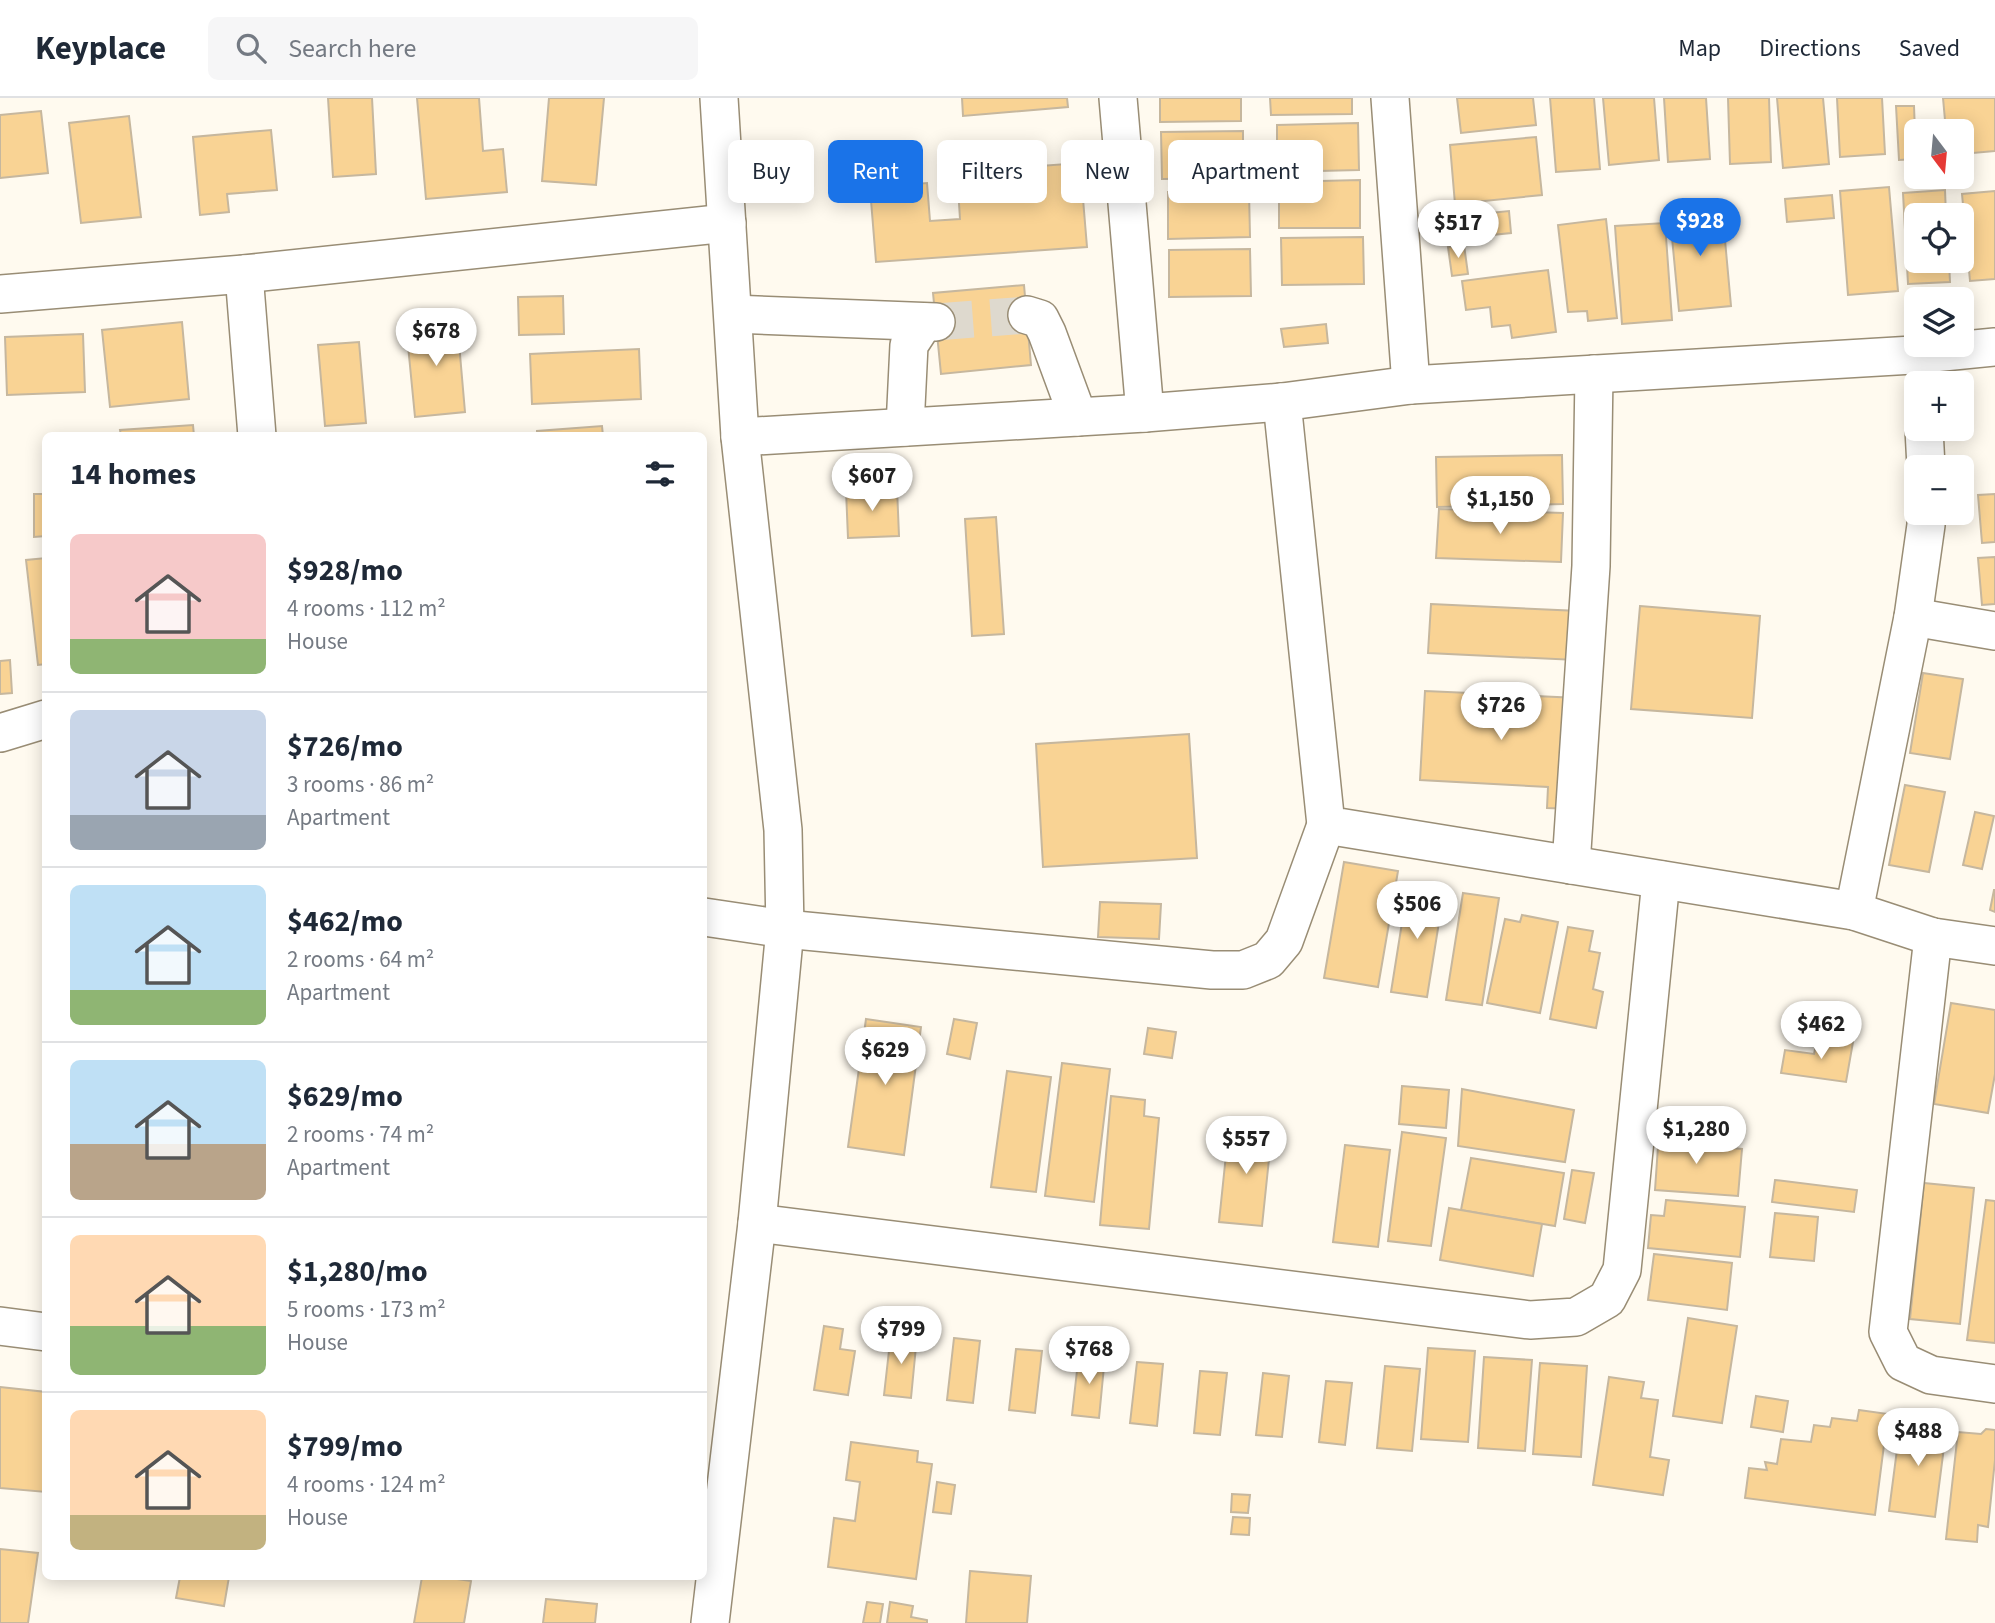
<!DOCTYPE html>
<html lang="en">
<head>
<meta charset="utf-8">
<style>
  body { margin:0; font-family:"Source Sans 3",sans-serif; background:#f6f6f7; color:#1f2937; height:100vh; display:flex; flex-direction:column; font-size:26px; white-space:nowrap }
  * { box-sizing:border-box; margin:0 }
  p { font-size:23px; color:#747a83 }
  .icon { flex:none; width:38px; height:38px; fill:none; stroke:currentColor; stroke-width:2; stroke-linecap:round; stroke-linejoin:round }
  .map { position:relative; flex:1; overflow:hidden }
  .sheet { position:absolute; left:42px; top:334px; width:665px; height:1148px; display:flex; flex-direction:column; background:#fff; border-radius:10px; box-shadow:0 4px 18px #0003 }
  .sheet>* { flex:none }
  .banner { position:absolute; left:728px; top:42px; width:665px; height:63px; display:flex; gap:14px }
  .needle { width:46px; rotate:164deg }
  .buttons { position:absolute; left:1904px; top:21px; display:grid; gap:14px }
  .buttons a { display:grid; place-items:center; width:70px; height:70px; border-radius:10px; background:#fff; box-shadow:0 4px 18px #0003; font-size:35px }
  .price { position:absolute; translate:-50% -60px; padding:0 16px; border-radius:24px; background:#fff; color:#222; font-size:23px; line-height:46px; filter:drop-shadow(0 2px 4px #0008) }
  .price::after { content:''; position:absolute; left:50%; top:42px; width:21px; height:16px; margin-left:-10px; background:inherit; clip-path:polygon(0 0,100% 0,50% 100%) }
  .price.on { background:#1a73e8; color:#fff }
  ul { padding:0; list-style:none }
  li { display:flex; align-items:center; gap:21px; height:175px; padding:0 28px }
  li+li { border-top:2px solid #e0e1e3 }
  li span { display:grid; place-items:center; flex:none; width:196px; height:140px; border-radius:10px; color:#555 }
  li>.icon { margin-inline-start:auto }
  span .icon { width:84px; height:84px; fill:#fffc; stroke-width:1 }
  li b { font-size:30px }
  h2 { display:flex; justify-content:space-between; align-items:center; height:84px; padding:0 28px; font-size:30px }
  .pill { padding:0 24px; border-radius:10px; background:#fff; box-shadow:0 4px 18px #0003; font-size:24px; line-height:63px }
  .pill.on { background:#1a73e8; color:#fff }
  header { display:flex; align-items:center; gap:42px; box-sizing:border-box; height:98px; padding:0 35px; background:#fff; border-bottom:2px solid #e0e1e3 }
  header strong { font-size:33px }
  nav { display:flex; gap:38px; margin-inline-start:auto; font-size:24px }
  .search { width:490px; height:63px; background:#f6f6f7; display:flex; align-items:center; gap:18px; box-sizing:border-box; padding:0 24px; border-radius:10px; color:#747a83; font-size:26px }
  .map>svg:first-child { display:block }
  .building { fill:#f9d394; stroke:#c6b79e; stroke-width:2 }
  .lines { fill:none; stroke-linecap:round; stroke-linejoin:round }
  .minor-tunnel { stroke:#ded9ce; stroke-width:37; stroke-dasharray:37 18; stroke-linecap:butt }
  .minor-casing { stroke:#998d75; stroke-width:40 }
  .minor { stroke:#fff; stroke-width:37 }
</style>
</head>
<body>
<header>
<strong>Keyplace</strong>
<div class="search"><svg class="icon" aria-label="search" viewBox="0 0 24 24"><circle cx="10" cy="10" r="6"/><path d="M15 15l6 6"/></svg>Search here</div>
<nav><a>Map</a><a>Directions</a><a>Saved</a></nav>
</header>
<div class="map">
<svg width="1995" height="1525" viewBox="0 0 1995 1525">
  <rect width="100%" height="100%" fill="#fffaef"/>
  <g class="building">
    <path d="M328,0H372L376,76L333,79Z"/>
    <path d="M417,0H479L483,53L503,51L507,94L426,101Z"/>
    <path d="M549,0H604L596,87L542,83Z"/>
    <path d="M962,0H1067L1068,9L963,18Z"/>
    <path d="M1160,0H1241V23L1160,24Z"/>
    <path d="M1270,0H1352V16L1271,17Z"/>
    <path d="M1457,0H1533L1536,27L1461,35Z"/>
    <path d="M1550,0H1594L1600,71L1556,74Z"/>
    <path d="M1603,0H1654L1659,62L1609,67Z"/>
    <path d="M1664,0H1706L1710,61L1668,64Z"/>
    <path d="M1728,0H1769L1771,64L1730,66Z"/>
    <path d="M1777,0H1823L1829,66L1783,70Z"/>
    <path d="M1837,0H1882L1885,56L1840,59Z"/>
    <path d="M1943,0H1995V53L1962,56V33H1946Z"/>
    <path d="M1896,8H1914L1916,61L1899,62Z"/>
    <path d="M41,13L48,75L0,80V17Z"/>
    <path d="M129,18L141,119L81,125L69,25Z"/>
    <path d="M1358,25L1359,72L1277,74V27Z"/>
    <path d="M271,32L277,92L227,96L229,114L200,117L193,39Z"/>
    <path d="M1243,33V80L1162,81L1161,34Z"/>
    <path d="M1536,39L1542,97L1455,106L1450,47Z"/>
    <path d="M1080,65L1087,149L876,164L870,90L927,85L930,123L960,121L957,74Z"/>
    <path d="M1360,82V130H1279V84Z"/>
    <path d="M1889,89L1898,193L1848,197L1840,93Z"/>
    <path d="M1945,92L1946,117H1916V163H1949L1950,184L1908,186L1903,95Z"/>
    <path d="M1249,93L1250,139L1168,141V94Z"/>
    <path d="M1995,93V181L1970,183L1962,96Z"/>
    <path d="M1832,97L1834,120L1787,124L1785,101Z"/>
    <path d="M1712,105L1714,121L1723,120L1731,208L1679,213L1669,108Z"/>
    <path d="M1509,113L1511,135L1473,139L1470,117Z"/>
    <path d="M1606,121L1617,220L1588,223L1587,213L1568,214L1558,127Z"/>
    <path d="M1665,125L1672,222L1622,226L1615,128Z"/>
    <path d="M1363,139L1364,186L1282,187L1281,140Z"/>
    <path d="M1464,147L1468,176L1452,178L1448,149Z"/>
    <path d="M1250,151L1251,198L1169,199V152Z"/>
    <path d="M1548,172L1556,234L1512,240L1510,227L1492,229L1490,209L1466,212L1462,183Z"/>
    <path d="M1024,187L1031,267L941,276L933,195Z"/>
    <path d="M563,198L564,236L519,237L518,199Z"/>
    <path d="M457,222L465,314L415,319L406,227Z"/>
    <path d="M182,224L189,301L110,309L102,232Z"/>
    <path d="M1326,226L1328,245L1284,249L1281,231Z"/>
    <path d="M83,236L85,294L7,297L5,239Z"/>
    <path d="M359,244L366,325L325,328L318,247Z"/>
    <path d="M639,251L641,301L532,306L530,256Z"/>
    <path d="M193,327L194,338H121L120,332Z"/>
    <path d="M602,328L603,338H537V333Z"/>
    <path d="M1562,357L1563,406L1437,409L1436,359Z"/>
    <path d="M897,390L899,438L848,440L846,392Z"/>
    <path d="M34,396H46V438L34,439Z"/>
    <path d="M1995,396V444L1982,445L1978,397Z"/>
    <path d="M1439,411L1563,415L1561,464L1436,460Z"/>
    <path d="M996,419L1004,536L972,538L965,421Z"/>
    <path d="M1995,459V506L1982,507L1978,460Z"/>
    <path d="M46,460V566L38,567L26,462Z"/>
    <path d="M1431,506L1579,513L1576,562L1428,555Z"/>
    <path d="M1640,508L1760,518L1752,620L1631,611Z"/>
    <path d="M10,562L12,595L0,596V563Z"/>
    <path d="M1923,575L1963,581L1950,661L1910,655Z"/>
    <path d="M1425,593L1578,600L1572,711L1547,710L1548,689L1420,682Z"/>
    <path d="M1189,636L1197,760L1043,769L1036,646Z"/>
    <path d="M1905,687L1945,694L1929,774L1889,767Z"/>
    <path d="M1975,714L1994,718L1982,771L1963,767Z"/>
    <path d="M1344,764L1398,773L1378,889L1324,880Z"/>
    <path d="M1408,787L1444,793L1427,899L1391,894Z"/>
    <path d="M1994,792H1995V814L1990,812Z"/>
    <path d="M1463,795L1499,800L1482,907L1446,902Z"/>
    <path d="M1100,804L1161,806L1159,841L1098,839Z"/>
    <path d="M1522,817L1558,824L1540,915L1487,905L1505,821L1520,824Z"/>
    <path d="M1568,829L1593,833L1589,853L1600,855L1593,891L1603,894L1596,930L1550,921Z"/>
    <path d="M1951,905L1995,912V976L1988,1015L1934,1006Z"/>
    <path d="M866,921L921,929L904,1057L848,1049Z"/>
    <path d="M954,921L977,925L970,961L947,956Z"/>
    <path d="M1148,930L1176,934L1172,960L1144,956Z"/>
    <path d="M1818,938L1853,944L1846,984L1781,975L1785,952L1814,956Z"/>
    <path d="M1062,965L1110,971L1094,1104L1045,1098Z"/>
    <path d="M1007,973L1051,979L1036,1094L991,1089Z"/>
    <path d="M1402,988L1449,992L1446,1030L1399,1026Z"/>
    <path d="M1462,991L1574,1012L1565,1064L1458,1048Z"/>
    <path d="M1111,998L1145,1002L1144,1018L1159,1020L1149,1131L1100,1127Z"/>
    <path d="M1229,1028L1272,1032L1262,1128L1219,1124Z"/>
    <path d="M1402,1034L1446,1040L1431,1148L1388,1143Z"/>
    <path d="M1659,1034L1699,1037L1698,1047L1742,1051L1738,1098L1655,1092Z"/>
    <path d="M1345,1047L1390,1052L1378,1149L1333,1144Z"/>
    <path d="M1471,1060L1564,1075L1555,1128L1461,1112Z"/>
    <path d="M1572,1072L1594,1075L1585,1125L1564,1121Z"/>
    <path d="M1775,1082L1857,1092L1854,1114L1772,1104Z"/>
    <path d="M1924,1085L1974,1090L1960,1226L1910,1221Z"/>
    <path d="M1666,1102L1745,1109L1740,1159L1648,1150L1651,1117L1664,1118Z"/>
    <path d="M1986,1102L1995,1103V1245L1967,1242Z"/>
    <path d="M1449,1110L1542,1126L1533,1178L1440,1162Z"/>
    <path d="M1775,1115L1818,1119L1814,1163L1770,1159Z"/>
    <path d="M1654,1156L1732,1165L1727,1212L1648,1202Z"/>
    <path d="M1688,1220L1737,1228L1722,1325L1673,1318Z"/>
    <path d="M824,1228L843,1231L840,1251L855,1253L848,1297L814,1292Z"/>
    <path d="M891,1235L917,1238L911,1300L884,1297Z"/>
    <path d="M954,1240L980,1243L973,1305L947,1302Z"/>
    <path d="M1428,1250L1475,1253L1468,1344L1421,1341Z"/>
    <path d="M1016,1251L1042,1253L1035,1315L1009,1312Z"/>
    <path d="M1079,1255L1105,1258L1099,1320L1072,1317Z"/>
    <path d="M1484,1259L1532,1262L1525,1353L1478,1350Z"/>
    <path d="M1137,1264L1163,1266L1157,1328L1130,1325Z"/>
    <path d="M1540,1265L1587,1268L1581,1359L1533,1356Z"/>
    <path d="M1385,1268L1420,1271L1412,1353L1377,1350Z"/>
    <path d="M1200,1273L1227,1275L1220,1337L1194,1335Z"/>
    <path d="M1263,1275L1289,1278L1282,1339L1256,1337Z"/>
    <path d="M1609,1279L1644,1284L1641,1300L1658,1302L1650,1359L1669,1362L1663,1397L1593,1387Z"/>
    <path d="M1326,1283L1352,1285L1345,1347L1319,1344Z"/>
    <path d="M0,1289L46,1294V1394L0,1390Z"/>
    <path d="M1756,1298L1788,1303L1783,1334L1751,1329Z"/>
    <path d="M1859,1312L1888,1316L1875,1417L1745,1400L1749,1370L1767,1372L1765,1364L1777,1366L1781,1341L1811,1344L1814,1327L1830,1329L1832,1320L1857,1323Z"/>
    <path d="M1901,1321L1947,1326L1935,1419L1889,1413Z"/>
    <path d="M1986,1331L1995,1332V1362L1988,1429L1978,1427L1977,1444L1946,1441L1958,1334L1981,1336Z"/>
    <path d="M851,1344L918,1353L917,1364L932,1366L916,1481L828,1469L834,1420L855,1423L860,1384L846,1382Z"/>
    <path d="M937,1384L955,1387L951,1416L933,1414Z"/>
    <path d="M1232,1396L1250,1397L1248,1415L1231,1414Z"/>
    <path d="M1233,1419L1250,1420L1249,1437L1231,1436Z"/>
    <path d="M0,1451L38,1455L28,1525H0Z"/>
    <path d="M970,1473L1031,1478L1027,1525H966Z"/>
    <path d="M180,1479H229L224,1508L176,1500Z"/>
    <path d="M422,1479H443L471,1483L464,1525H414Z"/>
    <path d="M546,1501L597,1506L595,1525H543Z"/>
    <path d="M867,1504L883,1506L880,1525H863Z"/>
    <path d="M890,1504L913,1508L911,1519L927,1522V1525H887Z"/>
  </g>
  <g class="lines">
    <path class="minor-tunnel" d="M936,224L1027,217"/>
    <defs>
      <g id="minor">
        <path d="M1118,0L1145,315"/>
        <path d="M1390,0L1411,287"/>
        <path d="M244,176L257,338"/>
        <path d="M0,196L244,176L727,125"/>
        <path d="M733,216L936,224"/>
        <path d="M1027,217L1040,221L1047,235L1078,319"/>
        <path d="M1282,304L1326,727L1854,813L1933,839L1995,848"/>
        <path d="M905,329L909,247L924,224"/>
        <path d="M1924,331L1926,369"/>
        <path d="M740,339L1145,315L1282,304L1411,287L1913,257L1995,249"/>
        <path d="M1913,519L1995,533"/>
        <path d="M0,635L46,621"/>
        <path d="M1571,767L1591,468L1594,276"/>
        <path d="M1854,813L1913,519L1926,427V415"/>
        <path d="M704,819L785,831L1212,872H1243L1268,862L1284,843L1326,727"/>
        <path d="M1933,839L1888,1234L1903,1264L1931,1277L1995,1286"/>
        <path d="M757,1125L1530,1222L1576,1219L1607,1201L1622,1172L1661,782"/>
        <path d="M0,1228L46,1234"/>
        <path d="M710,1525L757,1125L785,831L783,732L740,339L719,0"/>
      </g>
    </defs>
    <use href="#minor" class="minor-casing"/>
    <use href="#minor" class="minor"/>
  </g>
</svg>
<div class="buttons">
<a><svg class="needle" viewBox="-14 -14 28 28"><path d="M0-13l5 13h-10z" fill="#e53935"/><path d="M0 13l5-13h-10z" fill="#747a83"/></svg></a>
<a><svg class="icon" aria-label="locate" viewBox="0 0 24 24"><circle cx="12" cy="12" r="6"/><path d="M12 2v4M12 18v4M2 12h4M18 12h4"/></svg></a>
<a><svg class="icon" aria-label="layers" viewBox="0 0 24 24"><path d="M12 4l9 5-9 5-9-5zM3 14l9 5 9-5"/></svg></a>
<a>+</a>
<a>−</a>
</div>
<b class="price on" style="left:1700px;top:160px">$928</b>
<b class="price" style="left:1458px;top:162px">$517</b>
<b class="price" style="left:436px;top:270px">$678</b>
<b class="price" style="left:872px;top:415px">$607</b>
<b class="price" style="left:1500px;top:438px">$1,150</b>
<b class="price" style="left:1501px;top:644px">$726</b>
<b class="price" style="left:1417px;top:843px">$506</b>
<b class="price" style="left:1821px;top:963px">$462</b>
<b class="price" style="left:885px;top:989px">$629</b>
<b class="price" style="left:1696px;top:1068px">$1,280</b>
<b class="price" style="left:1246px;top:1078px">$557</b>
<b class="price" style="left:901px;top:1268px">$799</b>
<b class="price" style="left:1089px;top:1288px">$768</b>
<b class="price" style="left:1918px;top:1370px">$488</b>
<div class="banner">
<a class="pill">Buy</a>
<a class="pill on">Rent</a>
<a class="pill">Filters</a>
<a class="pill">New</a>
<a class="pill">Apartment</a>
</div>
<section class="sheet">
<h2>14 homes<svg class="icon" aria-label="filters" viewBox="0 0 24 24"><path d="M4 7h16M4 17h16"/><circle cx="9" cy="7" r="2"/><circle cx="15" cy="17" r="2"/></svg></h2>
<ul>
<li><span style="background:linear-gradient(#f6c9c9 75%,#8fb573 0)"><svg class="icon" aria-label="home" viewBox="0 0 24 24"><path d="M3 11l9-7 9 7M6 9v11h12V9"/></svg></span><div><b>$928/mo</b><p>4 rooms · 112 m²</p><p>House</p></div></li>
<li><span style="background:linear-gradient(#c9d6e8 75%,#9aa5b1 0)"><svg class="icon" aria-label="home" viewBox="0 0 24 24"><path d="M3 11l9-7 9 7M6 9v11h12V9"/></svg></span><div><b>$726/mo</b><p>3 rooms · 86 m²</p><p>Apartment</p></div></li>
<li><span style="background:linear-gradient(#bfe0f5 75%,#8fb573 0)"><svg class="icon" aria-label="home" viewBox="0 0 24 24"><path d="M3 11l9-7 9 7M6 9v11h12V9"/></svg></span><div><b>$462/mo</b><p>2 rooms · 64 m²</p><p>Apartment</p></div></li>
<li><span style="background:linear-gradient(#bfe0f5 60%,#b9a48a 0)"><svg class="icon" aria-label="home" viewBox="0 0 24 24"><path d="M3 11l9-7 9 7M6 9v11h12V9"/></svg></span><div><b>$629/mo</b><p>2 rooms · 74 m²</p><p>Apartment</p></div></li>
<li><span style="background:linear-gradient(#ffd9b3 65%,#8fb573 0)"><svg class="icon" aria-label="home" viewBox="0 0 24 24"><path d="M3 11l9-7 9 7M6 9v11h12V9"/></svg></span><div><b>$1,280/mo</b><p>5 rooms · 173 m²</p><p>House</p></div></li>
<li><span style="background:linear-gradient(#ffd9b3 75%,#c2b280 0)"><svg class="icon" aria-label="home" viewBox="0 0 24 24"><path d="M3 11l9-7 9 7M6 9v11h12V9"/></svg></span><div><b>$799/mo</b><p>4 rooms · 124 m²</p><p>House</p></div></li>
</ul>
</section>
</div>
</body>
</html>
